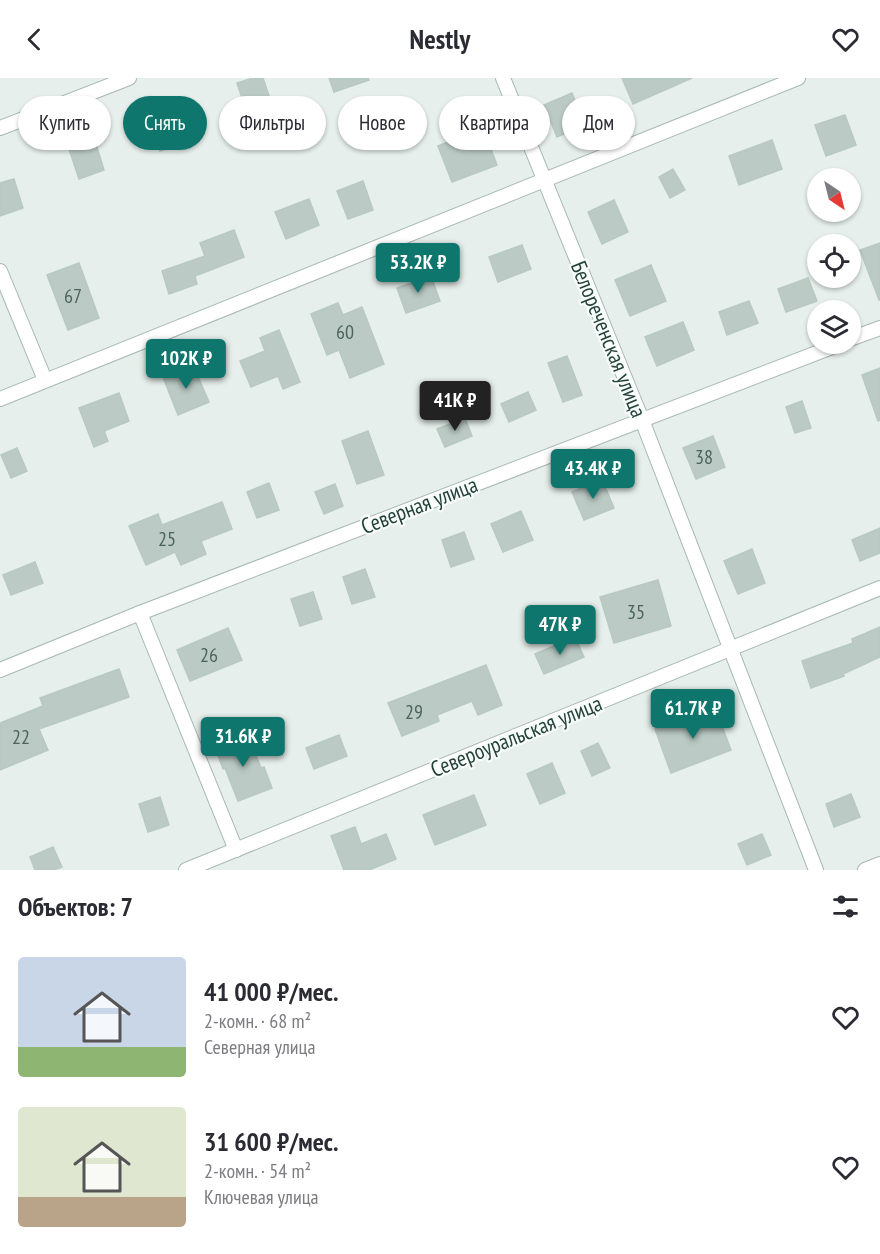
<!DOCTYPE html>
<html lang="ru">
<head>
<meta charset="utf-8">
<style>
  body { margin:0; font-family:"PT Sans Narrow",sans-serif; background:#f7f7f7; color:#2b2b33; height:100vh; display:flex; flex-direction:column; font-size:22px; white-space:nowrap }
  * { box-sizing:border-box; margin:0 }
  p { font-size:20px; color:#7c7c81 }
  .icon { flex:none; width:33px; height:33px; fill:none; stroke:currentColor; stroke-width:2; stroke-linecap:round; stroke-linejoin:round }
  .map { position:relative; height:792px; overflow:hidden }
  .side { display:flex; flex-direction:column; background:#fff; flex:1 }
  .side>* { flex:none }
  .top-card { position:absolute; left:18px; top:18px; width:844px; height:54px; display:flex; gap:12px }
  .needle { width:39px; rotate:145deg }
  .tools { position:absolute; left:807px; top:90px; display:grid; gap:12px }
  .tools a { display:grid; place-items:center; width:54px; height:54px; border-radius:50%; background:#fff; box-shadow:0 2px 4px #0004; font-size:30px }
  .price { position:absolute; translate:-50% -51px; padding:0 14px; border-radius:6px; background:#0f766e; color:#fff; font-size:20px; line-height:39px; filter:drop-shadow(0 2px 3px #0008) }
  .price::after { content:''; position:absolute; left:50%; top:36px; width:18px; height:14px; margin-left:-9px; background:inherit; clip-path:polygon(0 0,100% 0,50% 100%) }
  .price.on { background:#222; color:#fff }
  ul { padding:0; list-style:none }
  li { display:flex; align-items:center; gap:18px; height:150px; padding:0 18px }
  li span { display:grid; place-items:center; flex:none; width:168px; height:120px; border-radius:6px; color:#555 }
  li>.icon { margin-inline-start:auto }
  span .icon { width:72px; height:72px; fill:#fffc; stroke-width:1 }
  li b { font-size:26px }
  h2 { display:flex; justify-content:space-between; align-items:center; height:72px; padding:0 18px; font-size:26px }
  .pill { padding:0 21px; border-radius:27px; background:#fff; box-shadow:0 2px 4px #0004; font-size:21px; line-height:54px }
  .pill.on { background:#0f766e; color:#fff }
  header { display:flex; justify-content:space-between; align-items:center; height:78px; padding:0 18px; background:#fff; font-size:27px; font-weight:700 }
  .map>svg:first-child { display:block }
  .building { fill:#bbcac4; stroke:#b8c9c2; stroke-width:1.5 }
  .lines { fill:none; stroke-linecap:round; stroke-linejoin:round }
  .minor-casing { stroke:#a8b8b2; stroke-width:16 }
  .minor { stroke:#fff; stroke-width:14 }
  .labels { text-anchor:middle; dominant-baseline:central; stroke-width:4.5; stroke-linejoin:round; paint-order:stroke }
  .number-label { font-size:20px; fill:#4a645c }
  .street-label { font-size:22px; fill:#24423a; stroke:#f7fbf9 }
</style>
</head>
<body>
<header><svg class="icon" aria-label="back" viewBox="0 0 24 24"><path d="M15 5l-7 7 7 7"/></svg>Nestly<svg class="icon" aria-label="heart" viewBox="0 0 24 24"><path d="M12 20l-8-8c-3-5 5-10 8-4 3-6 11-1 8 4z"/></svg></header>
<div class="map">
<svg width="880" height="792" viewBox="0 0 880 792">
  <rect width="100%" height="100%" fill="#e6efeb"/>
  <g class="building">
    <path d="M253,0H263L272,27L247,35L237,5Z"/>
    <path d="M329,0H368L369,2L334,14Z"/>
    <path d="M622,0H692L633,26Z"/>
    <path d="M572,15L585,47L557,59L544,27Z"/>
    <path d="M175,35L185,65L160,73L150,44Z"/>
    <path d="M845,37L856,67L826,78L815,47Z"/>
    <path d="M483,50L497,87L452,104L438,68Z"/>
    <path d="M772,62L782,91L739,107L729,78Z"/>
    <path d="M95,63L104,92L79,101L69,71Z"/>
    <path d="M673,91L685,112L670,120L659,99Z"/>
    <path d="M14,101L23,130L0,138V105Z"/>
    <path d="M363,103L373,132L348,141L337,113Z"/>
    <path d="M309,121L319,147L286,161L275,134Z"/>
    <path d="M614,122L628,154L602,166L588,134Z"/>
    <path d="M234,152L244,179L195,198L197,206L169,216L162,193L205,178L200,165Z"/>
    <path d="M880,165V222H879L860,172Z"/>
    <path d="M522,167L531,191L498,204L489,179Z"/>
    <path d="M79,185L99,240L68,252L47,197Z"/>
    <path d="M651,187L666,223L630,238L615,202Z"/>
    <path d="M431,198L440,223L406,235L397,210Z"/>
    <path d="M808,200L817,223L786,234L778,211Z"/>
    <path d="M749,223L758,245L727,257L719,234Z"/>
    <path d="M338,225L343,237L362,229L384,286L350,300L339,272L327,277L311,236Z"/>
    <path d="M683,244L694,272L657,288L645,259Z"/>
    <path d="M279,252L300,304L283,311L278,298L251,309L240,283L265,273L260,260Z"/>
    <path d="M567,278L582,317L563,324L548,285Z"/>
    <path d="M193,287L209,324L178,337L163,299Z"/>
    <path d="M880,290V342L878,343L862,297Z"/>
    <path d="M528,314L536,332L509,344L501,326Z"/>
    <path d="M119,315L129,343L104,353L108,363L94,369L79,330Z"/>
    <path d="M802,323L811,350L795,355L786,329Z"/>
    <path d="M465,340L472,358L445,369L437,351Z"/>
    <path d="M368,353L384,397L357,406L342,363Z"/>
    <path d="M713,358L725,389L696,401L683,370Z"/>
    <path d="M17,370L27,393L11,400L1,377Z"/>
    <path d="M602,401L614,430L584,442L572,414Z"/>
    <path d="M269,405L279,432L257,440L247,414Z"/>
    <path d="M335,406L343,428L324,436L315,414Z"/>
    <path d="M222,424L232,451L201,463L206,476L181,487L175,474L146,487L129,448L158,436L162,447Z"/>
    <path d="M521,433L533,462L503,474L491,446Z"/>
    <path d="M880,450V475L860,483L852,462Z"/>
    <path d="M464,454L474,481L451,489L442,462Z"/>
    <path d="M752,471L765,505L738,516L724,483Z"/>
    <path d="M35,484L43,505L11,517L3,497Z"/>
    <path d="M365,491L375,519L352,526L343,499Z"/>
    <path d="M658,502L671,548L614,565L600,519Z"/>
    <path d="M313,514L322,541L300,548L291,521Z"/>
    <path d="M880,549V579L843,596L844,598L811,610L802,583L853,565L852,561Z"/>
    <path d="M228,550L242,582L190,603L177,572Z"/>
    <path d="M575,559L584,579L544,596L535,576Z"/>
    <path d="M486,587L502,627L478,637L472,623L437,637L439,643L402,658L388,625Z"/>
    <path d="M119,591L129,619L39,651L48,672L0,692V645L43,628L40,620Z"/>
    <path d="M715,629L731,672L671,695L655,651Z"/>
    <path d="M248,657L261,690L264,689L272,710L238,723L225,690L223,691L215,669Z"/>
    <path d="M339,657L347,678L314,691L306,670Z"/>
    <path d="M598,665L610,690L592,698L581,673Z"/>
    <path d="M552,685L565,715L540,726L527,696Z"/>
    <path d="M851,716L860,739L834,749L826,726Z"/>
    <path d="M474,717L486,747L435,767L423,737Z"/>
    <path d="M160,719L169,747L148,754L139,726Z"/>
    <path d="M355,749L361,766L386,756L396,781L369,792H344L331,758Z"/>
    <path d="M762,756L771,777L747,787L738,766Z"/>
    <path d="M53,769L62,789L54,792H35L30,779Z"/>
  </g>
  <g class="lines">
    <defs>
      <g id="minor">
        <path d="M503,0L642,342L816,792"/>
        <path d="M0,50L129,0"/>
        <path d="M0,193L45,302"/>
        <path d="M850,261L880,250"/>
        <path d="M0,321L798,0"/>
        <path d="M140,535L236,772"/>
        <path d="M0,592L140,535L840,266"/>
        <path d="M186,792L880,510"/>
        <path d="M865,792L880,786"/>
      </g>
    </defs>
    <use href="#minor" class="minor-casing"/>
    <use href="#minor" class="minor"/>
  </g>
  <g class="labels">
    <g class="number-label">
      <text x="73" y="218">67</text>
      <text x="345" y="254">60</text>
      <text x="704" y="379">38</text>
      <text x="167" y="461">25</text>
      <text x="636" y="534">35</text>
      <text x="209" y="577">26</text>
      <text x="414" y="634">29</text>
      <text x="21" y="659">22</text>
    </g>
    <g class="street-label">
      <text transform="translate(609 261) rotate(68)">Белореченская улица</text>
      <text transform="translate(419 427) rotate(-21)">Северная улица</text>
      <text transform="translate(516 658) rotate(-22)">Североуральская улица</text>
    </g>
  </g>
</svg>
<div class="tools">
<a><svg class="needle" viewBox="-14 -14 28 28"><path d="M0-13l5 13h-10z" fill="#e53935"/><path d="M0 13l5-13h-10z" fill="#7c7c81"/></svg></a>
<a><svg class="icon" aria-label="locate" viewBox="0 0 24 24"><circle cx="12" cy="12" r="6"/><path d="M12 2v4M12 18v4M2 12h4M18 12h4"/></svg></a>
<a><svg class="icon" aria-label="layers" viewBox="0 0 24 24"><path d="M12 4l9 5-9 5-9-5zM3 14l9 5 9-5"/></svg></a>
</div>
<b class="price" style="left:418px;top:216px">53.2K ₽</b>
<b class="price" style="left:186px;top:312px">102K ₽</b>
<b class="price on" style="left:455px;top:354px">41K ₽</b>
<b class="price" style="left:593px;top:422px">43.4K ₽</b>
<b class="price" style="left:560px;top:578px">47K ₽</b>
<b class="price" style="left:693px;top:662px">61.7K ₽</b>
<b class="price" style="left:243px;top:690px">31.6K ₽</b>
<div class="top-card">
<a class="pill">Купить</a>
<a class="pill on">Снять</a>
<a class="pill">Фильтры</a>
<a class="pill">Новое</a>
<a class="pill">Квартира</a>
<a class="pill">Дом</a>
</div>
</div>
<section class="side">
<h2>Объектов: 7<svg class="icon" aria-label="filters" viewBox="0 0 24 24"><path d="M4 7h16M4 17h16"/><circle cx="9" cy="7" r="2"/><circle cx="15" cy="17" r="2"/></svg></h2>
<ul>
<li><span style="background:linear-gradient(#c9d6e8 75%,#8fb573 0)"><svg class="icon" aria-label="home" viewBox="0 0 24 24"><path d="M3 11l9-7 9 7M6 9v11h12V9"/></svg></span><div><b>41 000 ₽/мес.</b><p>2-комн. · 68 m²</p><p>Северная улица</p></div><svg class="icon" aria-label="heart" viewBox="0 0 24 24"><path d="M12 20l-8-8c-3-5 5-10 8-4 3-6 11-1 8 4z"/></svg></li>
<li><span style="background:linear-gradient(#dfe7d0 75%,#b9a48a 0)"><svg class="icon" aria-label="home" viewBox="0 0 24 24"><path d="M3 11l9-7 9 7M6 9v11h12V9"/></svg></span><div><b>31 600 ₽/мес.</b><p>2-комн. · 54 m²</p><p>Ключевая улица</p></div><svg class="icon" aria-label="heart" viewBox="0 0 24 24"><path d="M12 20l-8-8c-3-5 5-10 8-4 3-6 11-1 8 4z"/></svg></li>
</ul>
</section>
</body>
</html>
